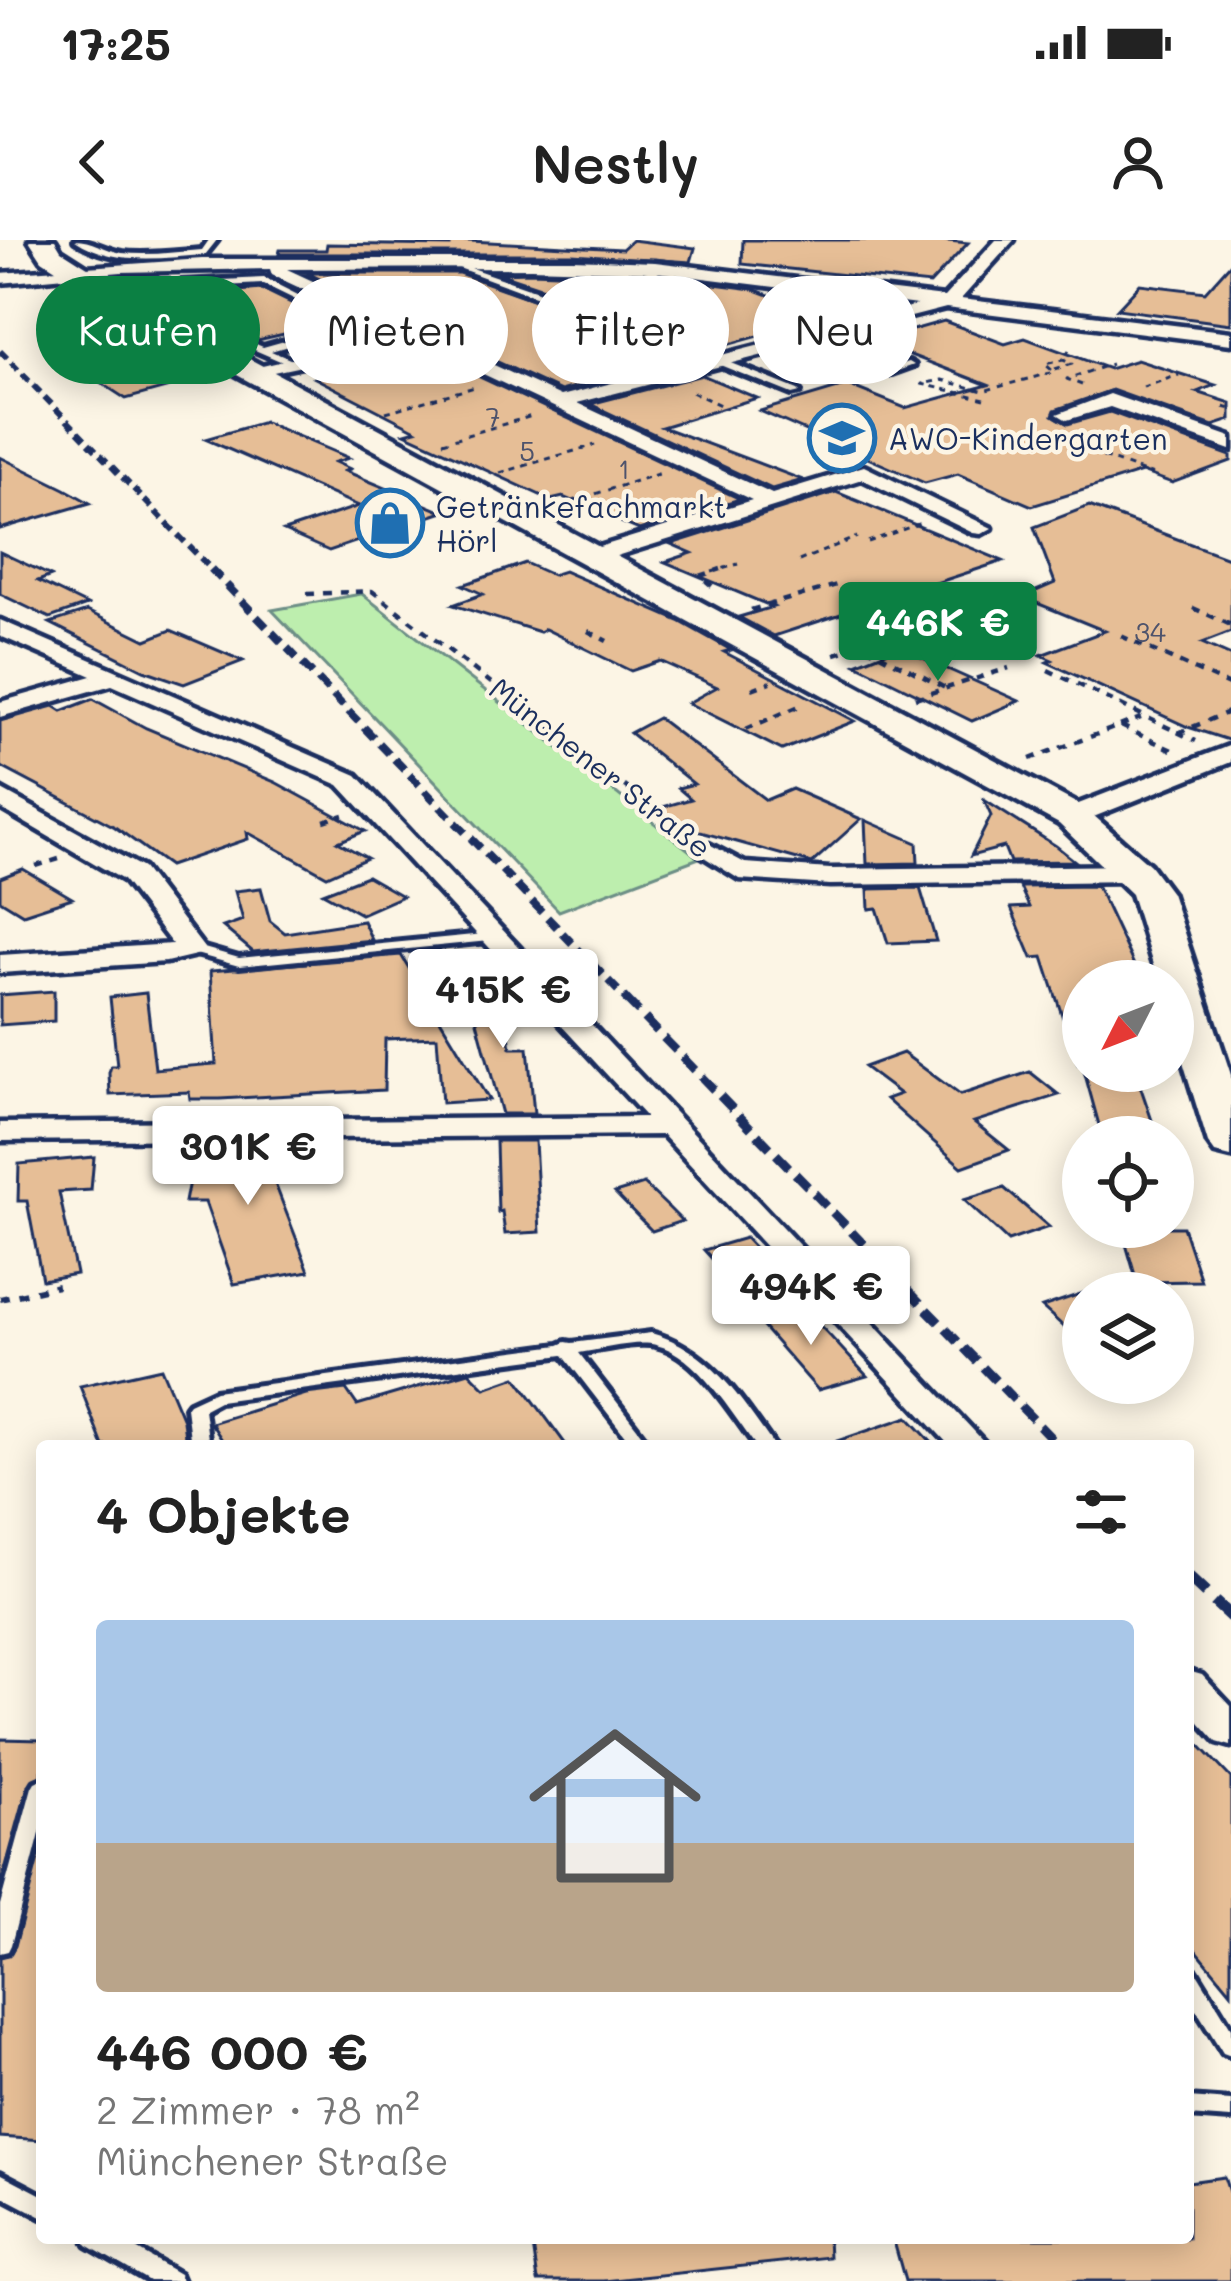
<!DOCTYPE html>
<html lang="de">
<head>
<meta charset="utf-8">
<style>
  body { margin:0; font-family:Mali,sans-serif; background:#f2f2f2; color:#222; height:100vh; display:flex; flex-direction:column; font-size:45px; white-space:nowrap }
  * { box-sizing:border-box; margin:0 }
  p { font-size:39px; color:#767676 }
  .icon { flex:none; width:66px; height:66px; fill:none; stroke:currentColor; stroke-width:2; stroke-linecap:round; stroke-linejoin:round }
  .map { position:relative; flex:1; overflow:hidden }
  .details { position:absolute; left:36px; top:1200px; width:1158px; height:804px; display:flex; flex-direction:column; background:#fff; border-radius:12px; box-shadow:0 6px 30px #0003 }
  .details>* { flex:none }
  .top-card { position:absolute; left:36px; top:36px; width:1161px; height:108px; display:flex; gap:24px }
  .needle { width:78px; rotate:228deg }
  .tools { position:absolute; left:1062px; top:720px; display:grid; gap:24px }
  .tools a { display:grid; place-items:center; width:132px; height:132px; border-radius:50%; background:#fff; box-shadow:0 6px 30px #0003; font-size:60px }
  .price { position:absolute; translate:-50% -102px; padding:0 27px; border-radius:12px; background:#fff; color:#222; font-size:39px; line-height:78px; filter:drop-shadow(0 3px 6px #0008) }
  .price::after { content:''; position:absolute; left:50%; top:72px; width:36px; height:27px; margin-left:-18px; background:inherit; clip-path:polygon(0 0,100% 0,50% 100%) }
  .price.current { background:#0b8043; color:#fff }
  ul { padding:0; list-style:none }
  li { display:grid; align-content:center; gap:24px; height:636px; padding:0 60px }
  li span { display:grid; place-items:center; height:372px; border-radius:12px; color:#555 }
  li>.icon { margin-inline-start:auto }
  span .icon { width:216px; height:216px; fill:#fffc; stroke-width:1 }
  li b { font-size:51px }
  h2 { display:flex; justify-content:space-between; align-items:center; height:144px; padding:0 60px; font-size:51px }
  .tag { padding:0 42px; border-radius:54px; background:#fff; box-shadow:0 6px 30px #0003; font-size:42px; line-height:108px }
  .tag.current { background:#0b8043; color:#fff }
  .status { display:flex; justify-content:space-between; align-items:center; height:84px; padding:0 60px; background:#fff; direction:ltr }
  .status svg { height:33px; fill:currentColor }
  header { display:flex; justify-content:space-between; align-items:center; height:156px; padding:0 60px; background:#fff; font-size:54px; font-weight:600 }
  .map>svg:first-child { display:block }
  .green { fill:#bdeeae; stroke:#6c8e86; stroke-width:3 }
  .building { fill:#e6be96; stroke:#1b2f5e; stroke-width:3 }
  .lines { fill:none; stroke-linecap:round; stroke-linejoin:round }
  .lane-casing { stroke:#1b2f5e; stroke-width:10 }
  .street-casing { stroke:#1b2f5e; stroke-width:9 }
  .secondary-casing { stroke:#1b2f5e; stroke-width:9 }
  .path-far2 { stroke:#1b2f5e; stroke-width:3; stroke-dasharray:6 6; stroke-linecap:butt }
  .path-far1 { stroke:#1b2f5e; stroke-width:4.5; stroke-dasharray:8 8; stroke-linecap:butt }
  .path { stroke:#1b2f5e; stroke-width:6; stroke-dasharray:9 9; stroke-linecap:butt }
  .lane { fill:#fcf5e5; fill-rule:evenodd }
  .street { fill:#fcf5e5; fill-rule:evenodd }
  .secondary { fill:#fcf5e5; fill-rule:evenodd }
  .rail-far3 { stroke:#1b2f5e; stroke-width:6; stroke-dasharray:10 6; stroke-linecap:butt }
  .rail-far2 { stroke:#1b2f5e; stroke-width:8; stroke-dasharray:14 8; stroke-linecap:butt }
  .rail-far1 { stroke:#1b2f5e; stroke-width:9; stroke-dasharray:18 9; stroke-linecap:butt }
  .rail { stroke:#1b2f5e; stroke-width:12; stroke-dasharray:24 12; stroke-linecap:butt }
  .labels { text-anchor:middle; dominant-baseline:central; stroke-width:9; stroke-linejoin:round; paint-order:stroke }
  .far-number-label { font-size:27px; fill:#4e536c }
  .far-poi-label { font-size:30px; fill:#1b2f5e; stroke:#fcf5e5; text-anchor:start }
  .far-street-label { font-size:30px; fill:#1b2f5e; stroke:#fcf5e5 }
</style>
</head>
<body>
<div class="status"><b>17:25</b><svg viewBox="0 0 49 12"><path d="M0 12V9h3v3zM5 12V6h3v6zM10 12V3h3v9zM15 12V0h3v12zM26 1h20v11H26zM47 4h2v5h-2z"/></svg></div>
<header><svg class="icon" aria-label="back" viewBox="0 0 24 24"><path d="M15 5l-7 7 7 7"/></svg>Nestly<svg class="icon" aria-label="person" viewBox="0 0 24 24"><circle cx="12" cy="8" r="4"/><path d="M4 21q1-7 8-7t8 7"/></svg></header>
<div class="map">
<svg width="1231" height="2041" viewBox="0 0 1231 2041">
  <rect width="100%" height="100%" fill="#fcf5e5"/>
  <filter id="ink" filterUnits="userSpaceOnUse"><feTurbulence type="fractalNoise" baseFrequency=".00833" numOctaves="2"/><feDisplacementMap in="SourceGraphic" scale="24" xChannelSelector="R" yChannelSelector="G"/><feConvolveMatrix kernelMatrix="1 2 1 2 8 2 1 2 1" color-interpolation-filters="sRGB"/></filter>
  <g filter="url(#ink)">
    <path class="green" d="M361,354H362L699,618L559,671L272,370Z"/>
    <g class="building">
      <path d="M450,0L622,9L632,0L695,8L691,22L572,14H279L280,10H326L327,4L450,6Z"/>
      <path d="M743,0H939L968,3L930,44L742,24Z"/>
      <path d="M1231,23V84L1117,69L1140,44L1205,52Z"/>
      <path d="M531,32L610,35L546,49L498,33Z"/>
      <path d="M307,33H459L546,64L660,37L753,49L827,77L561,151L452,101L480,93L470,51L387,70Z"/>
      <path d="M262,49L332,83L258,100L167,57Z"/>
      <path d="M944,81L1005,104L1025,98L1109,129L1137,120L1215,145L1197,152L1231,163V180L1213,186L1112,150L1055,170L1053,175L1068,184L1110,172L1231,216V221L1172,243L1142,232L1032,266L958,234L925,243L760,171L848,145L905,168L988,145L874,101Z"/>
      <path d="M99,94L199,139L126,159L69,122L82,120L56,103Z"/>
      <path d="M420,109L740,259L639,290L563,257L551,260L405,193L416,190L315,138Z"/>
      <path d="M702,135L757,158L662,187L803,240L772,249L590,164Z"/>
      <path d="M264,182L349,218L335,222L350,229L345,231L443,272L329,311L284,291L359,266L205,199Z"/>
      <path d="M0,217L65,249L90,263L0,289Z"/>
      <path d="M836,252L1003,321L774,396L739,377L773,367L665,322L692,313L671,304Z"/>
      <path d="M1089,266L1231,319V392L1202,403L1231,416V501L1188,487L1047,422L1052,420L1041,415L1105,391L1022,357L1055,343L1034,287Z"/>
      <path d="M0,312L51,336L38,341L87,365L50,378L0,354Z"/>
      <path d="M525,323L552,335L564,331L679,381L731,410L724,412L855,481L782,510L688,463L717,447L660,421L631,431L545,389L540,392L453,365L483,354L463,345Z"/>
      <path d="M87,371L146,400L171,390L243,421L184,444L144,430L50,383Z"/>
      <path d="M898,407L1019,461L972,481L856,424Z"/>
      <path d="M93,459L146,488L275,542L365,591L338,602L367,618L327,636L247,592L248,599L169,626L115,587L0,526V481L54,466L62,471Z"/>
      <path d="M658,478L766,560L792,549L861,579L812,623L686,588L659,568L691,559L678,548L694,544L630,493Z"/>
      <path d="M984,560L1056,606L1075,621L1010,622L1004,607L971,616L991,576Z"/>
      <path d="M865,580L917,603L918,623L867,624Z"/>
      <path d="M23,629L72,658L23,674L0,660V638Z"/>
      <path d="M367,636L402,656L361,674L323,653Z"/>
      <path d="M1097,646L1133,723L1136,741H1083V823L1078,824L1043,717L1032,718L1011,668L1029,667L1020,647Z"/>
      <path d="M261,648L270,681L285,693L363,681L372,700L253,712L223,687L243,680L235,651Z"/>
      <path d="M920,648L936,701L888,703L877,668L869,669L868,649Z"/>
      <path d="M401,715L489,860L442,863L437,797L385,799L384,850L220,859H190L189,852L110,855L109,833L111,826H117L110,757L146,753L155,829L216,824L210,731Z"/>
      <path d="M500,739L511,808H528L534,874H502L468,748Z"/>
      <path d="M54,751V781L0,785V755Z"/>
      <path d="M903,813L960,855L1030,832L1059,855L974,882L1009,910L962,927L886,859L900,854L864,827Z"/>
      <path d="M1084,831H1135L1157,895L1102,896Z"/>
      <path d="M496,901H535L540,992L505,994L502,971L498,972Z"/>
      <path d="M179,912L313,913L309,941H274L309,1031L234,1044L205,962H185L189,941H173Z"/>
      <path d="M94,917L91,950L59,952L76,1034L42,1040L27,961H18L19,924Z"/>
      <path d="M644,944L668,967L682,981L652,991L615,953Z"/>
      <path d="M1004,948L1049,987L1008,1001L964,960Z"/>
      <path d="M1121,987H1183L1201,1041L1137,1042Z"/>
      <path d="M745,998L765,1019L724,1032L704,1010Z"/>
      <path d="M1083,1053V1104L1042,1067Z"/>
      <path d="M800,1065L831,1097L867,1136L818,1150L756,1079Z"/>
      <path d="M161,1128L183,1180L185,1197L147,1206H103L80,1146Z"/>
      <path d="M469,1132L485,1148L516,1137L567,1206H226L211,1183L306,1154L346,1149L357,1165Z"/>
      <path d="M908,1177L935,1206H838L837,1201Z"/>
      <path d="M1188,1493L1231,1538V1752L1188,1700Z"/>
      <path d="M0,1499L42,1500V1535L28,1546L0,1648Z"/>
      <path d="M42,1604V1900L0,1897V1717L9,1715L15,1706Z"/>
      <path d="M1224,1937L1231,1958V2041H905L893,1998H1188V1942Z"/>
      <path d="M532,1998H828L829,2017L604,2041H538Z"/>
    </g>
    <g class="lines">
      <defs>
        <g id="lane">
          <path d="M75,0C91,0 105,10 122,13C149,16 176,12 202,10L209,0H217L205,15C160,18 114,26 75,0Z"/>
          <path d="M448,20L546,54L670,26L674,29L545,60L448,24Z"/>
          <path d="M264,38L358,85L271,111L297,122V126L294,127L162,70L150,53L181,42ZM263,44L345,84L263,107L168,66L160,54L182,48Z"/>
          <path d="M805,96L889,128L909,122L914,125L889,134L802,101L800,99Z"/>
          <path d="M718,118L798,150L800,152L792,154L715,123L713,121Z"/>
          <path d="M494,693L501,697L499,700L239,726L185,711L183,708L190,704L239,718Z"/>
          <path d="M651,1093C709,1108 741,1159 774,1206H756C732,1174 697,1114 656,1105C636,1100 601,1110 579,1113L651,1206H633L563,1115L219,1161L204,1169L209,1206H191L186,1167L189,1163L215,1151L559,1105L566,1102L572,1103Z"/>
          <path d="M42,1539V1586L11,1705L8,1711L0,1713V1665L32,1547L35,1542Z"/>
          <path d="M1188,1728L1196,1731L1231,1788V1816L1223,1813L1188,1756Z"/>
          <path d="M1188,1858L1231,1861V1879L1188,1876Z"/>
          <path d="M0,1933L42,1955V1977L0,1955Z"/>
          <path d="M84,1998H117L179,2034L182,2041H149L87,2005Z"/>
        </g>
        <g id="street">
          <path d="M996,0H1014L961,59L1231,92V104L946,68L577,163L772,254L864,226L992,288L981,294L973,293L862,239L594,323L583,316L586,311L752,260L415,102L245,138V130L399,94L272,35L270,29L121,32L0,43V33L202,19H572L655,22L944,57ZM531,28L655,32L917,65L561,156L287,29Z"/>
          <path d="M1110,154L1231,197V210L1110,167L1067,180L1057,174Z"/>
          <path d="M0,380L357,535L988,1206H950L663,895L0,901V883L646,877L339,545L112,445L0,477V462L92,436L0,396Z"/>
          <path d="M1231,505V522L1081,582L1072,584L1059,576L1063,570Z"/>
          <path d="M0,549L143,628L204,708L200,714L166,722L0,733V715L172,704L123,640L0,568Z"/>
          <path d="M709,604L745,623L830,629L1136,625L1149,633L1136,641L830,645L739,639L696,612Z"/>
          <path d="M1188,1431L1202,1435L1231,1466V1506L1217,1502L1188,1470Z"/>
        </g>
        <path id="secondary" d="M29,0H55L61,10L138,59L1085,568L1150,625L1171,653L1231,835V917L1215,913L1208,903L1173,789V741H1158L1131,654L1059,584L120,71L42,20Z"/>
      </defs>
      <use href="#lane" class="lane-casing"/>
      <use href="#street" class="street-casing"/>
      <use href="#secondary" class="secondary-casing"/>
      <g class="path-far2">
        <path d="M638,64L681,53"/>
        <path d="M1055,129L1072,124L1063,120"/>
        <path d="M1082,145L1067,139L1111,124"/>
        <path d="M1143,147L1179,135"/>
        <path d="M692,152L722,166"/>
        <path d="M985,159L922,144L942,140L983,151L1054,132L1045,124L1063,120L1069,110"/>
        <path d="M1224,167L1231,169"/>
        <path d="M386,172L475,147"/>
        <path d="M1096,201L1128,191"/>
        <path d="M443,202L532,176"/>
        <path d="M1103,217L1153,235"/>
        <path d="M500,233L595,205"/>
        <path d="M573,261L661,233"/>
        <path d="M868,302L921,283"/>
        <path d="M799,321L857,297"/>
        <path d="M712,332L738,324"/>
      </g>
      <g class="path-far1">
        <path d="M712,346L700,336L721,329"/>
        <path d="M307,354L372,351L692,598"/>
        <path d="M1193,368L1231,385"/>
        <path d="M751,370L840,344"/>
        <path d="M588,391L607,401"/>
        <path d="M1121,396L1231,446"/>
        <path d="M866,407L945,448"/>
        <path d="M835,414L918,389"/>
        <path d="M1048,430L1196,501"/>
        <path d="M752,449L771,442"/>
        <path d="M915,458L1009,428"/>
        <path d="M1121,486L1172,510"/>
        <path d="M746,489L804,464"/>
        <path d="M1178,493L1231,471"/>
        <path d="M1030,519L1141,478"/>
        <path d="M324,581L344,575"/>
        <path d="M36,626L59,619"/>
      </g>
      <path class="path" d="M0,1059L58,1046"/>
      <use href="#lane" class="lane"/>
      <use href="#street" class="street"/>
      <use href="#secondary" class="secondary"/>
      <path class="rail-far3" d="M0,111L214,332"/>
      <path class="rail-far2" d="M211,329L629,762"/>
      <path class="rail-far1" d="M626,759L1059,1206"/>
      <path class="rail" d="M1188,1337L1231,1377"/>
    </g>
  </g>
  <defs>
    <symbol id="school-ring" viewBox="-11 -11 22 22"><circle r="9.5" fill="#fcf5e5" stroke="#1f6fb2" stroke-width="1.5"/><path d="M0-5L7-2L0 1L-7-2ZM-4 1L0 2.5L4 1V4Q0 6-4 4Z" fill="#1f6fb2"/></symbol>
    <symbol id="shop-ring" viewBox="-11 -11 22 22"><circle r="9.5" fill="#fcf5e5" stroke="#1f6fb2" stroke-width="1.5"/><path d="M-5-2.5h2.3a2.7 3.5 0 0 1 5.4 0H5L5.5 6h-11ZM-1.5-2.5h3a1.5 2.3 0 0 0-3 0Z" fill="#1f6fb2"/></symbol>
  </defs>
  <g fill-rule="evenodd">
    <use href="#school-ring" x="804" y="160" width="76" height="76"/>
    <use href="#shop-ring" x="352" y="245" width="76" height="76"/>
  </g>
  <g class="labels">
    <g class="far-number-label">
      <text x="493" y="176">7</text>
      <text x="527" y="210">5</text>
      <text x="624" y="228">1</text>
      <text x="1150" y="391">34</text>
    </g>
    <g class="far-poi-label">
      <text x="888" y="198">AWO-Kindergarten</text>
      <text x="436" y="266">Getränkefachmarkt<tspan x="436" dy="34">Hörl</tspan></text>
    </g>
    <g class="far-street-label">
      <text transform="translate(601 527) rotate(38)">Münchener Straße</text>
    </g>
  </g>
</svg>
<div class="tools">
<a><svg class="needle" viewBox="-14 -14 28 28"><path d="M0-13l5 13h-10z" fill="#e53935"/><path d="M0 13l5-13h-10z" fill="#767676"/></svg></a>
<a><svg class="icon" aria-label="locate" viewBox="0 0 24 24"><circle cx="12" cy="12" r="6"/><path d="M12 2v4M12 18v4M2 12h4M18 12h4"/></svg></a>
<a><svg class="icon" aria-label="layers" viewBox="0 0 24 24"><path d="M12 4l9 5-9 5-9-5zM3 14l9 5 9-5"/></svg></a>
</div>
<b class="price current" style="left:938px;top:444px">446K €</b>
<b class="price" style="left:503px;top:811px">415K €</b>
<b class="price" style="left:248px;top:968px">301K €</b>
<b class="price" style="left:811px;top:1108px">494K €</b>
<div class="top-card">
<a class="tag current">Kaufen</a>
<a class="tag">Mieten</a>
<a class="tag">Filter</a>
<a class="tag">Neu</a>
</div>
<section class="details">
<h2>4 Objekte<svg class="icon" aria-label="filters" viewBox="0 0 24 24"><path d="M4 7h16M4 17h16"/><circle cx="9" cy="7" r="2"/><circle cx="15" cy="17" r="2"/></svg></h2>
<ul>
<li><span style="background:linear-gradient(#a9c7e8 60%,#b9a48a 0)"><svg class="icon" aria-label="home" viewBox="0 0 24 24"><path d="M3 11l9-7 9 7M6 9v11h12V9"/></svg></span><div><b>446 000 €</b><p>2 Zimmer · 78 m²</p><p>Münchener Straße</p></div></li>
</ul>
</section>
</div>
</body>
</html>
